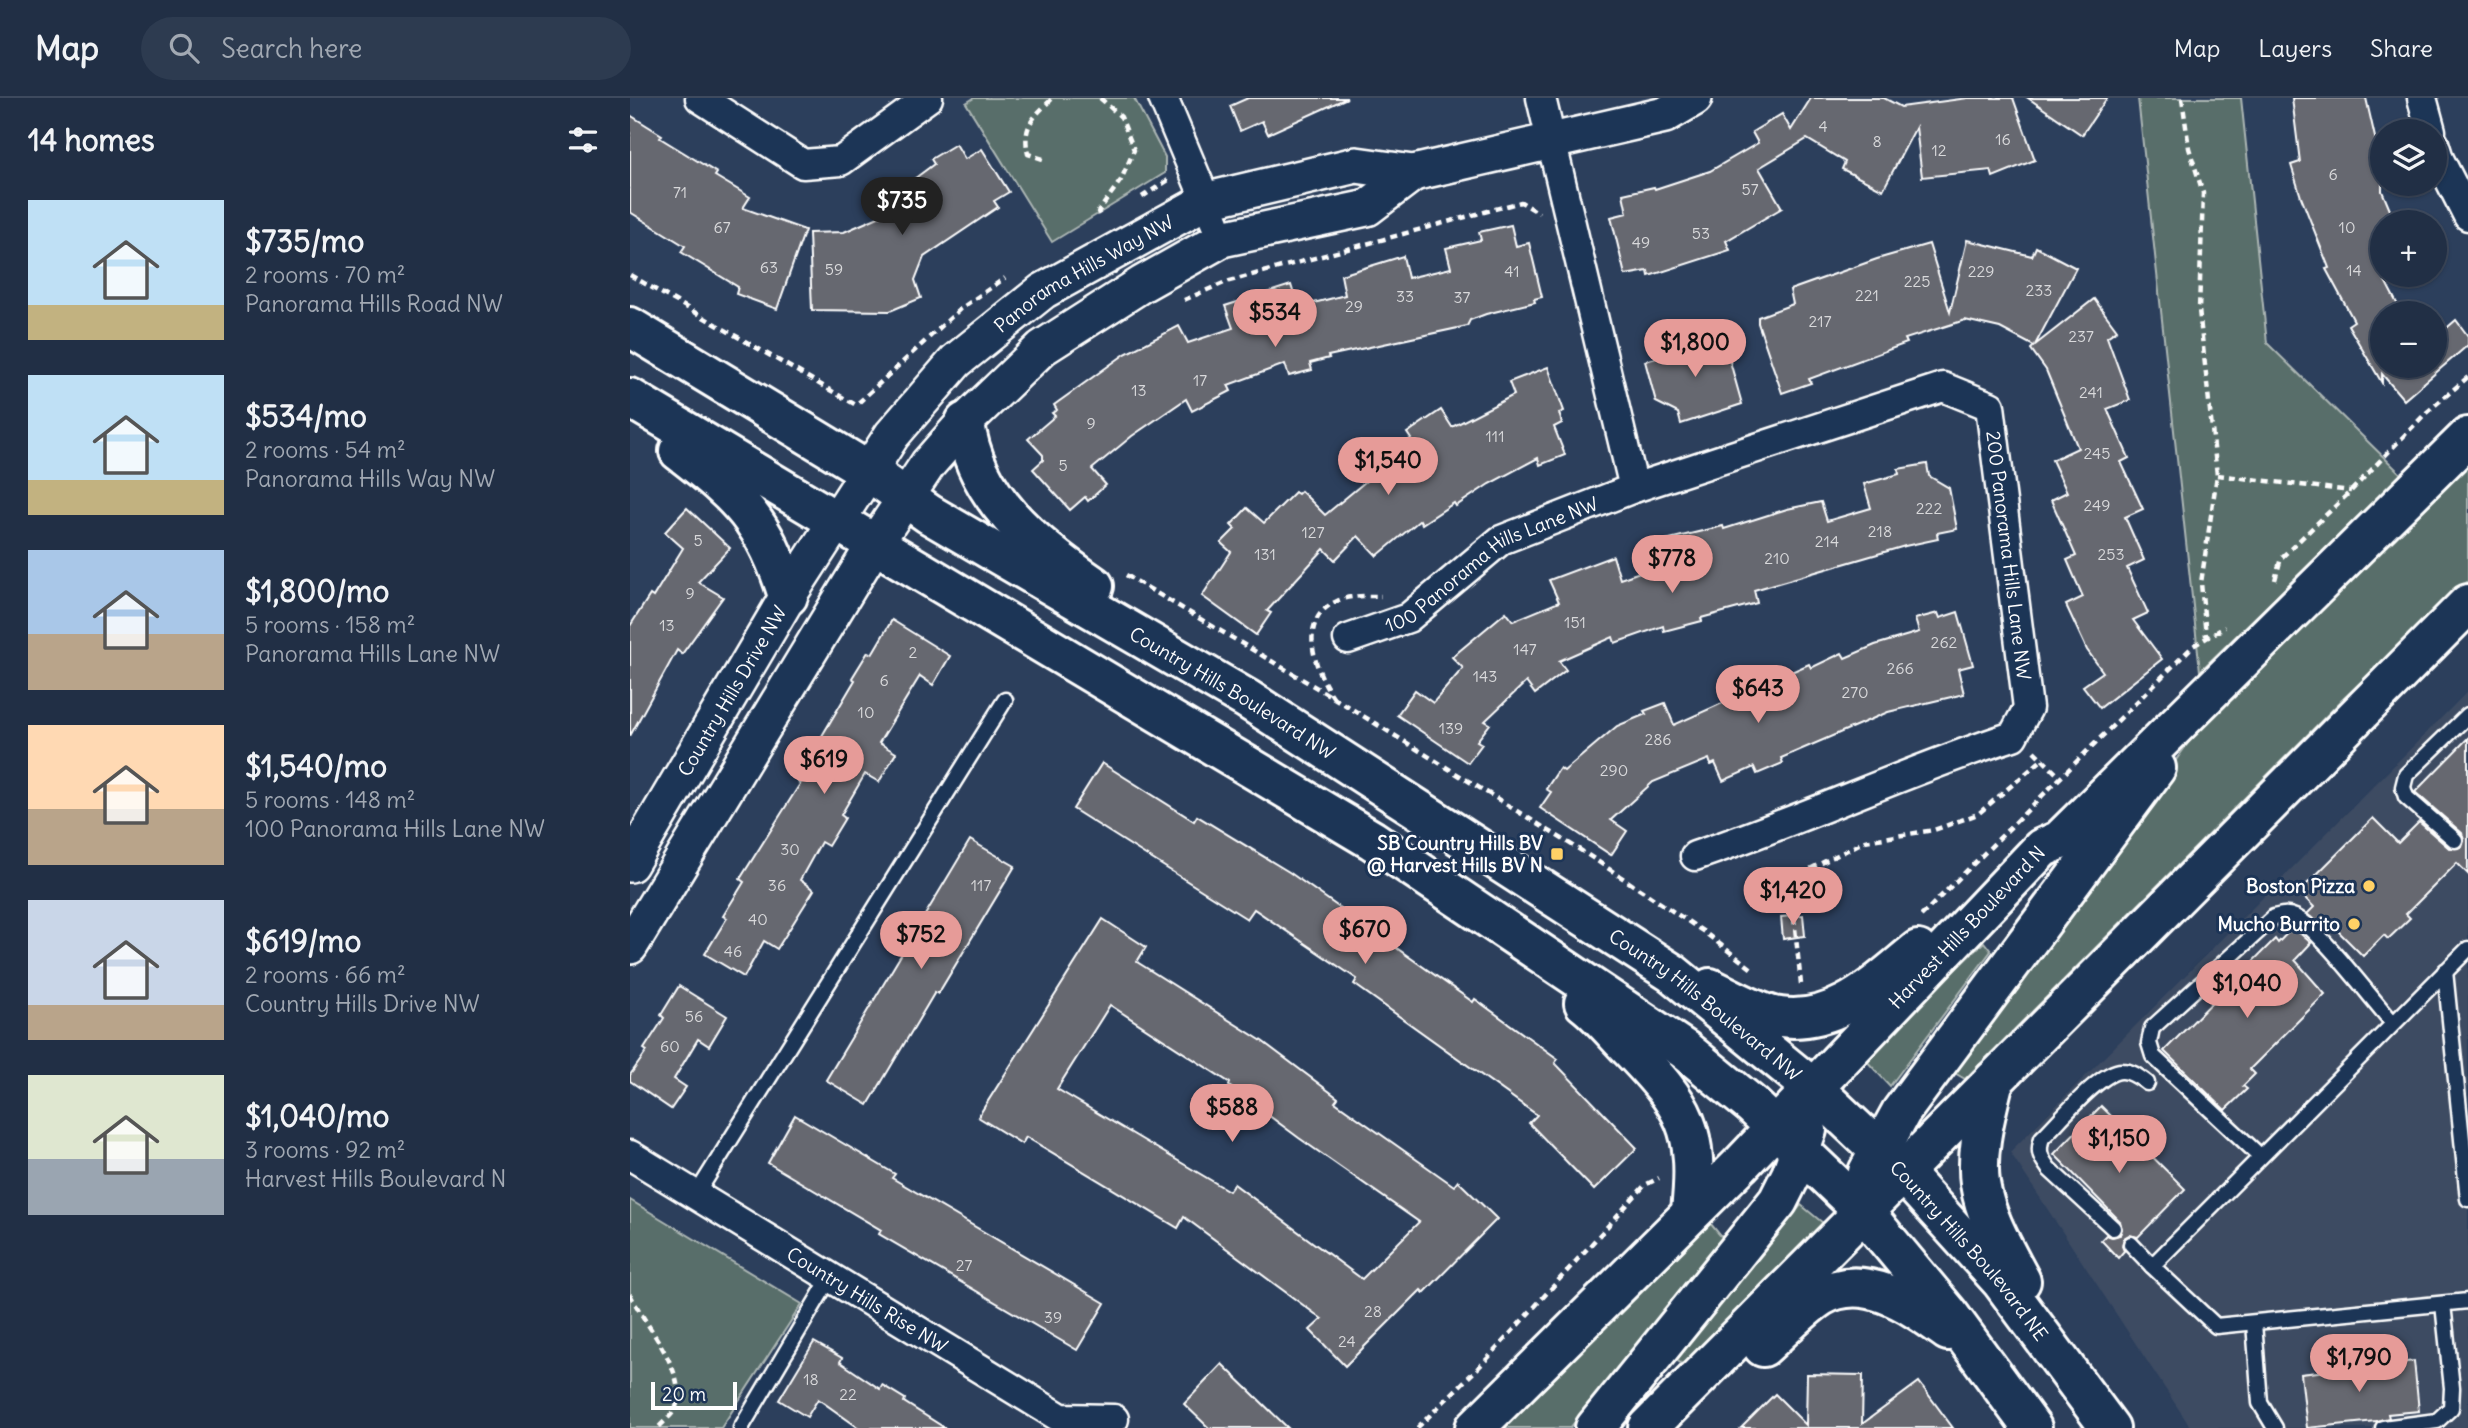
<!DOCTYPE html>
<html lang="en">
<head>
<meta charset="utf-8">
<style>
  body { margin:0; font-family:Delius,sans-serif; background:#2d3b50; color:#f1f3f6; height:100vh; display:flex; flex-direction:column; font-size:26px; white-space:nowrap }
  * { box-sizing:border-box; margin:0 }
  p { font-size:23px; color:#a2a9b3 }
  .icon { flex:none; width:38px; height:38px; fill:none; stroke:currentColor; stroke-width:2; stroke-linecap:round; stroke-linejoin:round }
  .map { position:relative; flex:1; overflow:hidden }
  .drawer { display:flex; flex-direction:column; background:#212f45; width:630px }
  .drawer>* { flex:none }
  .tools { position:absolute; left:1740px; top:21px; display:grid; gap:14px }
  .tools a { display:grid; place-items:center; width:77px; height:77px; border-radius:50%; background:#212f45; box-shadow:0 2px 5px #0004,0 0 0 2px #3e4a5e; font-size:35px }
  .scale { position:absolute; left:21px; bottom:18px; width:86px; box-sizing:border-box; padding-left:7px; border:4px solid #fff; border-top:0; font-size:19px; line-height:24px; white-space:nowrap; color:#fff; -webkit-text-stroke:5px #1d3557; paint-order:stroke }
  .price { position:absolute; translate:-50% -60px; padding:0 16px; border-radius:24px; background:#e69b98; color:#111; font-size:23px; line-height:46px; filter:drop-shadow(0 2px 4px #0008) }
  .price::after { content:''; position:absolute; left:50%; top:42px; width:21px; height:16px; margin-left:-10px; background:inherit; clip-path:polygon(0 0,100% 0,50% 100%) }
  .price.active { background:#222; color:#fff }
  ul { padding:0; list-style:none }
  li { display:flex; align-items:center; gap:21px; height:175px; padding:0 28px }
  li span { display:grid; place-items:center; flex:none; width:196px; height:140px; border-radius:0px; color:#555 }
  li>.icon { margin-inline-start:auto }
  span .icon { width:84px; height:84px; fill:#fffc; stroke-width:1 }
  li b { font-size:30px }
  h2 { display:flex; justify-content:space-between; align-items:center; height:84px; padding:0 28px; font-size:30px }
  header { display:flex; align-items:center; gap:42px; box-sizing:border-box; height:98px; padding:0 35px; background:#212f45; border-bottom:2px solid #3e4a5e }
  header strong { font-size:33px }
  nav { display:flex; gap:38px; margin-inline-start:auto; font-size:24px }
  .search { width:490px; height:63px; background:#2d3b50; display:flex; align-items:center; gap:18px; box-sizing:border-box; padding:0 24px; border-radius:38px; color:#a2a9b3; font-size:26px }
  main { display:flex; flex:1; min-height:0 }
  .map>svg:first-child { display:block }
  .built { fill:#3d4b62 }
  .green { fill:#586e6a; stroke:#acb6b4; stroke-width:2 }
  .building { fill:#666770; stroke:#fff; stroke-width:2; fill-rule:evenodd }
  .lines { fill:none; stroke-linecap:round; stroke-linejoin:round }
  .service-casing { stroke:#fff; stroke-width:19 }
  .minor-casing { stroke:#fff; stroke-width:33 }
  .tertiary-casing { stroke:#fff; stroke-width:40 }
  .secondary-casing { stroke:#fff; stroke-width:44 }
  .path { stroke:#fff; stroke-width:4.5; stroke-dasharray:7 5; stroke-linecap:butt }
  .service { stroke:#1d3557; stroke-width:14 }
  .minor { stroke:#1d3557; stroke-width:28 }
  .tertiary { stroke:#1d3557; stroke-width:35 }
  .secondary { stroke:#1d3557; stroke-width:38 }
  .poi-dot { fill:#ffd166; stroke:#1d3557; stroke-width:2.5 }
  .labels { text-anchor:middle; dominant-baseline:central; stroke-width:6; stroke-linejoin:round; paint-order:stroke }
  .number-label { font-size:16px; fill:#d9d9db }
  .street-label { font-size:19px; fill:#fff; stroke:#1d3557 }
  .poi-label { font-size:19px; font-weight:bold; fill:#fff; stroke:#1d3557; text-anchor:end }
</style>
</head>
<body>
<header>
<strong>Map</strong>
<div class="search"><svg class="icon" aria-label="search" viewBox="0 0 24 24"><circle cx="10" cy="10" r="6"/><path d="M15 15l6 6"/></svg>Search here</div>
<nav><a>Map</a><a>Layers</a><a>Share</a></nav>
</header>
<main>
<section class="drawer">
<h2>14 homes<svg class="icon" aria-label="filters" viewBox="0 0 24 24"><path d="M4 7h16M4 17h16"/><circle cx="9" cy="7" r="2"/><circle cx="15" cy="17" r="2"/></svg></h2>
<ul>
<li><span style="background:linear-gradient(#bfe0f5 75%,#c2b280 0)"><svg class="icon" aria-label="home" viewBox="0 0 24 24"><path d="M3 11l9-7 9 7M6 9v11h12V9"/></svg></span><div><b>$735/mo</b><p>2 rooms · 70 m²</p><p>Panorama Hills Road NW</p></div></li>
<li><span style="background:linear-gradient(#bfe0f5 75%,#c2b280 0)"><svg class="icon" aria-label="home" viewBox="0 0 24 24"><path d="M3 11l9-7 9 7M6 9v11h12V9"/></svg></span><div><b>$534/mo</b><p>2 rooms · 54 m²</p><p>Panorama Hills Way NW</p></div></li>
<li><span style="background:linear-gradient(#a9c7e8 60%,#b9a48a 0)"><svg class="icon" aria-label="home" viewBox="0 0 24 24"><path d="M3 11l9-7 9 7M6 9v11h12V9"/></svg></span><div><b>$1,800/mo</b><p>5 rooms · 158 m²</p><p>Panorama Hills Lane NW</p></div></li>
<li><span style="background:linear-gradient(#ffd9b3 60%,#b9a48a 0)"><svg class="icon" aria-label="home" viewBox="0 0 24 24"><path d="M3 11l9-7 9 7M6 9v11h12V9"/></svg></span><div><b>$1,540/mo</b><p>5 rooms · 148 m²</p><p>100 Panorama Hills Lane NW</p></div></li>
<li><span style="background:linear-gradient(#c9d6e8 75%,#b9a48a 0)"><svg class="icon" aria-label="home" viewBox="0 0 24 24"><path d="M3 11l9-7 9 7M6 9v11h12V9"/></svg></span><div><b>$619/mo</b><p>2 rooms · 66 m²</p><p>Country Hills Drive NW</p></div></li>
<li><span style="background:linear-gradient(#dfe7d0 60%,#9aa5b1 0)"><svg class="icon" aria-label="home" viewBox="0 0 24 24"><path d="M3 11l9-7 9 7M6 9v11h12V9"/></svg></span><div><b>$1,040/mo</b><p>3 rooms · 92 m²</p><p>Harvest Hills Boulevard N</p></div></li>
</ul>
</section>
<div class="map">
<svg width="1838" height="1330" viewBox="0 0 1838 1330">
  <rect width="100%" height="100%" fill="#2c3f5c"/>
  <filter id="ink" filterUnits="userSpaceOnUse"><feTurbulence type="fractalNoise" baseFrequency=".0143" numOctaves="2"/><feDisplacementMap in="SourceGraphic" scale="14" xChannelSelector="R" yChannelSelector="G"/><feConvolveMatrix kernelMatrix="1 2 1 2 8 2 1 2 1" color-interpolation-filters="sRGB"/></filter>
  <g filter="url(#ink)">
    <path class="built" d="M1838,593V1330H1561L1380,1054Z"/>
    <g class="green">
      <path d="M344,0H504L535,59V75L422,144L336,5Z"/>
      <path d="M1508,0H1611L1637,245L1772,377L1570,573Z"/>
      <path d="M1838,360V483L1712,602L1335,981L1323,974L1591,599Z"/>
      <path d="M1354,844L1361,853L1260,988L1233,959Z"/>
      <path d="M0,1102L172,1206L91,1330H0Z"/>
      <path d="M1171,1107L1193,1125L1054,1267L1046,1262Z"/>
      <path d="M1080,1125L1095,1143L940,1330H870Z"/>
    </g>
    <g class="building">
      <path d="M618,0H717L638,36L632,23L610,33L600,8Z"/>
      <path d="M1181,0H1254L1271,9L1338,0H1383L1405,62L1363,79L1361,72L1292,79L1286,29L1253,92L1212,71L1215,64L1177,41L1129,70L1152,110L1096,143L1100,152L1019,178L1018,173L995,177L981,119L997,115L993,96L1024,89L1025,91L1080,73L1128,45L1122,34L1152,16L1161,32Z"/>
      <path d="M1398,0H1477L1452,37Z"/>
      <path d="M1662,0H1736L1752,70V93L1765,124H1752V177L1772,215H1752V268H1804V241L1826,222L1838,238V247L1774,302L1752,276V285L1718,227L1724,223L1696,171L1699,170L1671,99L1661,67L1670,64Z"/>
      <path d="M0,17L32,37L30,40L87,75L85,78L120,99L113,110L175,132L147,211L106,196L108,189L51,154L55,148L0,114Z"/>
      <path d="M326,46L335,61L352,51L379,94L364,103L368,109L294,159L285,182L291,200L260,213L182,212L179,135L214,134L283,104L272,90L304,66L301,61Z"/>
      <path d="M881,127L886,148L899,145L912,199L904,201L905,204L856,216L840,222L837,228L698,258L699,260L680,265L682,272L659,278L655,266L598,287L601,293L562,313L556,301L502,338L462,371L476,387L458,403L455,399L440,412L403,371L413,362V357L398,341L425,318L422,315L427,312L424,307L495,256L549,228L558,245L603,230L595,208L661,187L668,209L715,197L711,177L773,158L778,180L821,170L816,150L851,142L849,134Z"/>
      <path d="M1337,142L1402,158L1406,149L1446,170L1405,247L1464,201L1487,232L1477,239L1500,302L1477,311L1499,360L1491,364L1513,411L1495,419L1514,462L1497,470L1518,515L1503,522L1532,561L1470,610L1453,588L1473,574L1457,552L1436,507L1453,499L1437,462L1446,458L1421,402L1437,394L1422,362L1448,350L1416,272L1401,251L1404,248L1370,230L1335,222L1275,241L1277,245L1179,281L1181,285L1152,295L1128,225V219L1163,206L1160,192L1247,161L1299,146L1320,214Z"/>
      <path d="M1092,235L1112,306L1051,326L1048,315L1026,304L1015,263L1034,258L1033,252Z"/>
      <path d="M918,269L934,313L929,315L932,325L924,329L935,357L910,367L908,360L859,386L826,408L824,405L792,426L790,422L747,458L728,438L705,462L694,451L637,513L641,515L626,537L572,498L601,454L591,445L605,431L601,427L617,410L634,425L665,394L668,396L671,393L695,417L759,364L755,359L781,341L777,335L811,312L822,329L884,297L879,284Z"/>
      <path d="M1297,366L1299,378L1319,390L1327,431L1307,435L1308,441L1275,448L1124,492L1127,505L1071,520L1072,523L1034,533L1033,528L985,545L983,539L929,563L936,572L905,596L896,584L855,623L860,626L847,643L852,646L838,665L767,617L785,592L803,605L833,570L822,559L876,514L883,523L929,504L919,482L983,458L990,481L1033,466L1027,444L1093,428L1094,431L1157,411L1191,404L1197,423L1241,410L1234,386L1269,376L1268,371Z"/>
      <path d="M57,410L100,450L68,484L93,499L52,556L47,552L0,638V528L20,497L23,499L53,450L35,434Z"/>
      <path d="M1328,514L1343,567L1328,571L1334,596L1258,614L1151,660L1153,665L1127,676L1124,669L1093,683L1085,665L1081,667L1079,661L1023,684L981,722L997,733L981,757L910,710L921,694L916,691L930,670L934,673L987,628L1016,616L1014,613L1035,605L1044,627L1179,566L1181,570L1212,555L1215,560L1245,547L1289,534L1285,521L1308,515L1310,520Z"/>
      <path d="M262,522L320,558L303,587L290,578L249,645L266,655L249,684L235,676L211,717L215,720L198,748L191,744L170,782L184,792L147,851L134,843L114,879L75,856L97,820L93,818L114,784L110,781L170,686L168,684L186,648L225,582L222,580L238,554L242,556Z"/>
      <path d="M1838,640V776L1827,765L1776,816L1780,820L1758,841L1754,837L1733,858L1700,825L1695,831L1677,816L1684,809L1669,794L1743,720L1768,745L1789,724L1819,750L1832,749L1834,743L1832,735L1785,694Z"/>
      <path d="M472,665L564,723L567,718L659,774L843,904L845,901L928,961L925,965L1007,1050L964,1092L899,1025L907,1017L724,886L727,881L624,811L617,821L443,711Z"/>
      <path d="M340,742L385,768L308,896L305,894L238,1007L196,982Z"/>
      <path d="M1173,817L1175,838L1153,841L1151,819Z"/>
      <path d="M473,821L516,849L507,864L632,943L708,1000L705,1004L824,1088L828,1083L867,1121L794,1195L791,1192L715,1268L680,1232L692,1221L554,1119L548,1130L396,1039L392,1046L348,1019ZM480,907L600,985L599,988L669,1040L789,1124L732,1181L604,1086L599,1093L427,991Z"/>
      <path d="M1663,829L1681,845L1665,862L1695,896L1620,971L1625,976L1613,988L1617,991L1595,1012L1534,953L1645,841L1648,845Z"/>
      <path d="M49,888L97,918L79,948L68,941L44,981L56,989L41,1011L0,983V977L17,953L14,951L34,920L31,917Z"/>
      <path d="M1471,1008L1555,1091L1508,1139L1499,1137L1494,1140L1492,1148L1494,1153L1488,1160L1471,1142L1476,1137L1482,1139L1490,1137L1492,1131L1490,1123L1424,1056Z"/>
      <path d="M165,1017L265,1076L262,1080L475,1205L447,1252L249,1136L251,1132L138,1065Z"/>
      <path d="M184,1244L212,1260L210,1264L250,1291L252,1287L275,1301L274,1304L315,1330H229L188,1301L177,1319L149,1302Z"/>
      <path d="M1784,1263L1789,1313L1758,1316L1759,1320L1746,1323L1677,1330L1671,1276Z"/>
      <path d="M592,1266L658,1330H579L554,1306Z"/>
      <path d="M1177,1276L1233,1277L1232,1326L1289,1284L1323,1330H1111L1145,1296L1176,1327Z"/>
    </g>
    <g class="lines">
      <defs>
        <g id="service">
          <path d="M1825,742L1776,699L1773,689L1776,677L1838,617"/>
          <path d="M1838,851L1522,1168L1586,1228L1838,1203"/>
          <path d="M1815,873L1838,1101"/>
          <path d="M1630,1058L1523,958L1519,945L1522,930L1644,819C1652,817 1657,815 1665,819C1688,829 1743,903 1763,925"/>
          <path d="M66,1097L375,602"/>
          <path d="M1483,1130L1419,1071C1411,1060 1407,1054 1412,1040C1428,1025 1471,972 1492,973C1502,973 1510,980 1517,985"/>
          <path d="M1501,1146L1522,1168"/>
          <path d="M1624,1225L1630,1305L1645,1330"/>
          <path d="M111,1330L201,1178"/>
          <path d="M1753,1330L1807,1323L1821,1310L1822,1290L1813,1206"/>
        </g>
        <g id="minor">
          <path d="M70,0L173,66L211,63L298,0"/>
          <path d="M533,0L592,141"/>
          <path d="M911,0L1004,390"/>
          <path d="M1792,0L1801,33"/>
          <path d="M1804,45L1809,61L1838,118"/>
          <path id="s1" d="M718,541L778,520L871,442L1004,390L1313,289L1360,308L1398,610L1383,638C1275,673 1173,722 1065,758"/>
          <path id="s2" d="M0,1057L431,1320L484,1321"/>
        </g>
        <g id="tertiary">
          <path id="s3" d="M0,766L158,498L262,337L326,263L413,193L578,102L726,67L783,75L1035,17L1064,0"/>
          <path d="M0,848L246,444L298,366L335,324L412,250L512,186L592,141L737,110L783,75"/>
        </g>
        <g id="secondary">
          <path id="s4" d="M0,229L238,373L299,416L617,601L1042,875L1184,991L1273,1075L1371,1183L1480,1330"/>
          <path d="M0,300L742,742L1055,952L1122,1007L1234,1114L1318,1215L1402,1330"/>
          <path d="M335,324C344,399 404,447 464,488"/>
          <path d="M49,353C109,399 135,423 158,498"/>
          <path d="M1080,890C1100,899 1130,917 1150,919C1207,927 1248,884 1288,852"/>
          <path d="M954,905C971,918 985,936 1000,951C1055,1008 1070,1031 1061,1113"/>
          <path d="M1364,982C1339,1079 1343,1095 1391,1183"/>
          <path d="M1238,1074L1271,1014L1526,670"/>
          <path d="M1133,1249C1151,1233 1170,1212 1190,1199C1235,1172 1283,1208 1318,1233"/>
          <path id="s5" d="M845,1330L1110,1067L1412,750L1430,742L1838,339"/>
          <path d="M965,1330L1148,1103L1161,1077L1177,1032"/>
          <path d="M1018,1330L1838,506"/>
        </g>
      </defs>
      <use href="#service" class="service-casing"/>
      <use href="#minor" class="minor-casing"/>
      <use href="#tertiary" class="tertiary-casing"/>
      <use href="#secondary" class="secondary-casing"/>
      <g class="path">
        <path d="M470,0L491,19L504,52L491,82L468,114L472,121"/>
        <path d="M1552,0L1559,50L1573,95L1569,212L1587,377L1571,485L1576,538"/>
        <path d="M413,61L398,56C392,28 403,19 423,0"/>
        <path d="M512,99L540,81"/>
        <path d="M0,177L226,307L330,211L375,180"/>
        <path d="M554,202L596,184L891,104L909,115"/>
        <path d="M1587,377L1721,393"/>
        <path d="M496,477L704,600L955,755L1074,834L1122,871"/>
        <path d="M1645,482L1651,460L1721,393L1796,315L1838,279"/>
        <path d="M704,600C687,577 664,522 707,503C720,497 737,498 751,498"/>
        <path d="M1404,653L1430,679"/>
        <path d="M1291,818L1563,548L1595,529"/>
        <path d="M1171,886L1163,811L1178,772L1235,743L1304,732L1348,716L1414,660"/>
        <path d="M0,1196C15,1228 58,1274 46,1309C43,1317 33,1324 28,1330"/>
        <path d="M787,1330L858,1260L1015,1087L1029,1080"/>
      </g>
      <use href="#service" class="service"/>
      <use href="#minor" class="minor"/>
      <use href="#tertiary" class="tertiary"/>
      <use href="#secondary" class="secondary"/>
    </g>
  </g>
  <g class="poi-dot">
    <rect x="920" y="749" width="14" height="14" rx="3.5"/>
    <circle cx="1739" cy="788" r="7"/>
    <circle cx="1724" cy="826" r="7"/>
  </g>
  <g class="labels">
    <g class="number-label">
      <text x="1193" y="28">4</text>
      <text x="1373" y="41">16</text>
      <text x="1247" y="43">8</text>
      <text x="1309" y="52">12</text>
      <text x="1703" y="76">6</text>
      <text x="1120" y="91">57</text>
      <text x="50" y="94">71</text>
      <text x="92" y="129">67</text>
      <text x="1717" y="129">10</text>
      <text x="1071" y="135">53</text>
      <text x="1011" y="144">49</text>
      <text x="139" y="169">63</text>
      <text x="204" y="171">59</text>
      <text x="1724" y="172">14</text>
      <text x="882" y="173">41</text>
      <text x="1351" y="173">229</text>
      <text x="1287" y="183">225</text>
      <text x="1409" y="192">233</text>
      <text x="1237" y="197">221</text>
      <text x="775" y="198">33</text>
      <text x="832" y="199">37</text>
      <text x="724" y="208">29</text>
      <text x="1190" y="223">217</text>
      <text x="1451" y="238">237</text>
      <text x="570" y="282">17</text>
      <text x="509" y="292">13</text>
      <text x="1461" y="294">241</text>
      <text x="461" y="325">9</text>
      <text x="865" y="338">111</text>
      <text x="1467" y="355">245</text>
      <text x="433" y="367">5</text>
      <text x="1467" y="407">249</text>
      <text x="1299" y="410">222</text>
      <text x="1250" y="433">218</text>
      <text x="683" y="434">127</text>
      <text x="68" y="442">5</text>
      <text x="1197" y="443">214</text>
      <text x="635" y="456">131</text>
      <text x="1481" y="456">253</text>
      <text x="1147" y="460">210</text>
      <text x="60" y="495">9</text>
      <text x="945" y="524">151</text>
      <text x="37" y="527">13</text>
      <text x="1314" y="544">262</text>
      <text x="895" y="551">147</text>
      <text x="283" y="554">2</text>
      <text x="1270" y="570">266</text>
      <text x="855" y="578">143</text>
      <text x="254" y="582">6</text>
      <text x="1225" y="594">270</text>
      <text x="236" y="614">10</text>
      <text x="821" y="630">139</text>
      <text x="1028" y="641">286</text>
      <text x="984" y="672">290</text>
      <text x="160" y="751">30</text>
      <text x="147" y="787">36</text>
      <text x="351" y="787">117</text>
      <text x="128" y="821">40</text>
      <text x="103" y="853">46</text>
      <text x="64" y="918">56</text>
      <text x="40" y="948">60</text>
      <text x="334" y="1167">27</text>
      <text x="743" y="1213">28</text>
      <text x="423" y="1219">39</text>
      <text x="717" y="1243">24</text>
      <text x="181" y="1281">18</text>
      <text x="218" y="1296">22</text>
    </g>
    <g class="street-label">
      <text stroke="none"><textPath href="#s3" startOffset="756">Panorama Hills Way NW</textPath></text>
      <text stroke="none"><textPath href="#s1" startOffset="854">200 Panorama Hills Lane NW</textPath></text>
      <text stroke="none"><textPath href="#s1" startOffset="164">100 Panorama Hills Lane NW</textPath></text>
      <text stroke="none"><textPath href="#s3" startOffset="201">Country Hills Drive NW</textPath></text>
      <text stroke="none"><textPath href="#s4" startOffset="705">Country Hills Boulevard NW</textPath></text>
      <text stroke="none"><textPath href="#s5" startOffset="702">Harvest Hills Boulevard N</textPath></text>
      <text stroke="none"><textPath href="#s4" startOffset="1272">Country Hills Boulevard NW</textPath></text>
      <text stroke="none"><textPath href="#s4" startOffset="1634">Country Hills Boulevard NE</textPath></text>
      <text stroke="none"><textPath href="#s2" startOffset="278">Country Hills Rise NW</textPath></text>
    </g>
    <g class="poi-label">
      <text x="913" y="745">SB Country Hills BV<tspan x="913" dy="22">@ Harvest Hills BV N</tspan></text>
      <text x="1725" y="788">Boston Pizza</text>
      <text x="1710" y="826">Mucho Burrito</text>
    </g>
  </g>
</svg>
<div class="tools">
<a><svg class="icon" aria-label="layers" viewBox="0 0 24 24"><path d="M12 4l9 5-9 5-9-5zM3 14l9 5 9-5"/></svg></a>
<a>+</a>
<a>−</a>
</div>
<div class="scale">20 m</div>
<b class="price active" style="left:272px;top:139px">$735</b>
<b class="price" style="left:645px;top:251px">$534</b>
<b class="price" style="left:1065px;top:281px">$1,800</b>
<b class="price" style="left:758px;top:399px">$1,540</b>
<b class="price" style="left:1042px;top:497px">$778</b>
<b class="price" style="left:1128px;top:627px">$643</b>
<b class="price" style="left:194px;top:698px">$619</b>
<b class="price" style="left:1163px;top:829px">$1,420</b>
<b class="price" style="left:735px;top:868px">$670</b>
<b class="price" style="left:291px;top:873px">$752</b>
<b class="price" style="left:1617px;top:922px">$1,040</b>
<b class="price" style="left:602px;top:1046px">$588</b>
<b class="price" style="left:1489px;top:1077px">$1,150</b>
<b class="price" style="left:1729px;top:1296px">$1,790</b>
</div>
</main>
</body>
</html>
